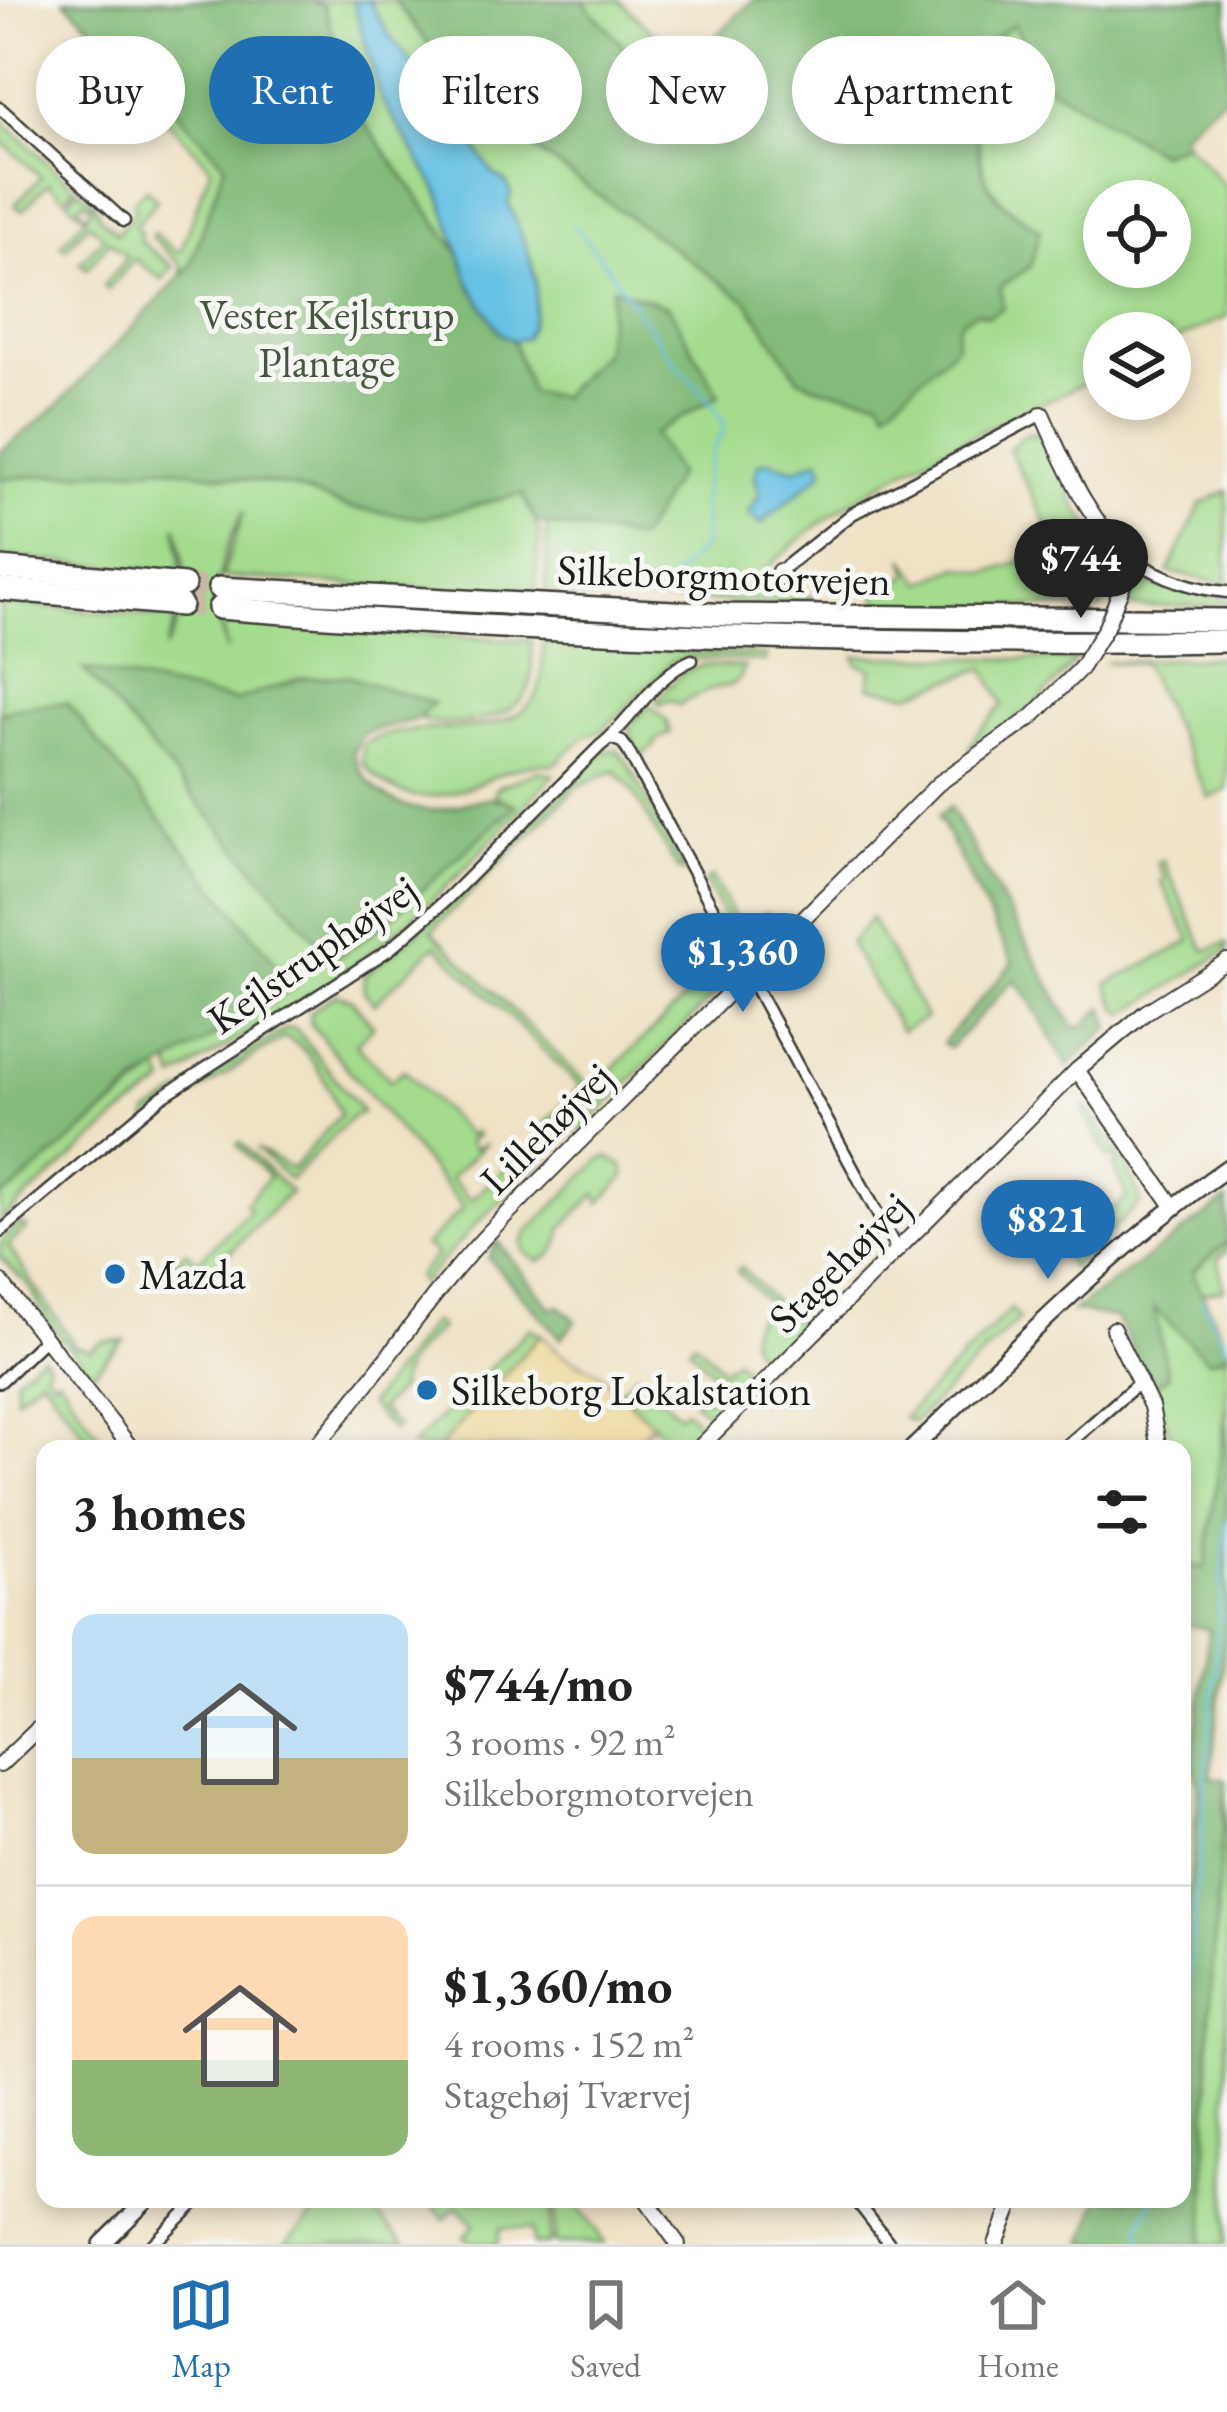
<!DOCTYPE html>
<html lang="en">
<head>
<meta charset="utf-8">
<style>
  body { margin:0; font-family:"EB Garamond",serif; background:#f6f6f6; color:#222; height:100vh; display:flex; flex-direction:column; font-size:45px; white-space:nowrap }
  * { box-sizing:border-box; margin:0 }
  p { font-size:39px; color:#767676 }
  .icon { flex:none; width:66px; height:66px; fill:none; stroke:currentColor; stroke-width:2; stroke-linecap:round; stroke-linejoin:round }
  .map { position:relative; flex:1; overflow:hidden }
  .side { position:absolute; left:36px; top:1440px; width:1155px; height:768px; display:flex; flex-direction:column; background:#fff; border-radius:24px; box-shadow:0 6px 18px #0003 }
  .side>* { flex:none }
  .banner { position:absolute; left:36px; top:36px; width:1155px; height:108px; display:flex; gap:24px }
  .tools { position:absolute; left:1083px; top:180px; display:grid; gap:24px }
  .tools a { display:grid; place-items:center; width:108px; height:108px; border-radius:50%; background:#fff; box-shadow:0 6px 18px #0003; font-size:60px }
  .price { position:absolute; translate:-50% -102px; padding:0 27px; border-radius:42px; background:#1f6fb2; color:#fff; font-size:39px; line-height:78px; filter:drop-shadow(0 3px 6px #0008) }
  .price::after { content:''; position:absolute; left:50%; top:72px; width:36px; height:27px; margin-left:-18px; background:inherit; clip-path:polygon(0 0,100% 0,50% 100%) }
  .price.selected { background:#222; color:#fff }
  ul { padding:0; list-style:none }
  li { display:flex; align-items:center; gap:36px; height:300px; padding:0 36px }
  li+li { border-top:3px solid #e0e0e0 }
  li span { display:grid; place-items:center; flex:none; width:336px; height:240px; border-radius:24px; color:#555 }
  li>.icon { margin-inline-start:auto }
  span .icon { width:144px; height:144px; fill:#fffc; stroke-width:1 }
  li b { font-size:51px }
  h2 { display:flex; justify-content:space-between; align-items:center; height:144px; padding:0 36px; font-size:51px }
  .pill { padding:0 42px; border-radius:54px; background:#fff; box-shadow:0 6px 18px #0003; font-size:42px; line-height:108px }
  .pill.selected { background:#1f6fb2; color:#fff }
  .tab-bar { display:flex; justify-content:space-around; align-items:center; height:168px; border-top:3px solid #e0e0e0; background:#fff; font-size:33px; color:#767676 }
  .tab-bar a { display:grid; justify-items:center; gap:6px }
  .tab-bar .selected { color:#1f6fb2 }
  .map>svg:first-child { display:block }
  .green { fill:#a4dc8e; stroke:#607c55; stroke-width:3; fill-rule:evenodd }
  .forest { fill:#83bc79; stroke:#506c4a; stroke-width:3 }
  .sand { fill:#eeda9e; stroke:#857b5d; stroke-width:3 }
  .water { fill:#66c1e4; stroke:#416e80; stroke-width:3 }
  .lines { fill:none; stroke-linecap:round; stroke-linejoin:round }
  .stream { stroke:#66c1e4; stroke-width:3 }
  .motorway-tunnel { stroke:#c5baa4; stroke-width:21; stroke-dasharray:21 10; stroke-linecap:butt }
  .minor-casing { stroke:#3c3a36; stroke-width:15 }
  .tertiary-casing { stroke:#3c3a36; stroke-width:18 }
  .secondary-casing { stroke:#3c3a36; stroke-width:20 }
  .motorway-casing { stroke:#3c3a36; stroke-width:26 }
  .minor { stroke:#fff; stroke-width:10 }
  .tertiary { stroke:#fff; stroke-width:14 }
  .secondary { stroke:#fff; stroke-width:15 }
  .motorway { stroke:#fff; stroke-width:21 }
  .tertiary-bridge-casing { stroke:#3c3a36; stroke-width:18; stroke-linecap:butt }
  .tertiary-bridge { stroke:#fff; stroke-width:14 }
  .poi-dot { fill:#1f6fb2; stroke:#f6f6f2; stroke-width:4.5 }
  .labels { text-anchor:middle; dominant-baseline:central; stroke-width:10; stroke-linejoin:round; paint-order:stroke }
  .park-label { font-size:42px; fill:#45563e; stroke:#f6f6f2 }
  .street-label { font-size:42px; fill:#1c1c1c; stroke:#f6f6f2 }
  .poi-label { font-size:42px; fill:#1c1c1c; stroke:#f6f6f2; text-anchor:start }
</style>
</head>
<body>
<div class="map">
<svg width="1227" height="2244" viewBox="0 0 1227 2244">
  <rect width="100%" height="100%" fill="#f6f6f2"/>
  <filter id="ink" filterUnits="userSpaceOnUse"><feTurbulence type="fractalNoise" baseFrequency=".00833" numOctaves="2"/><feDisplacementMap in="SourceGraphic" scale="24" xChannelSelector="R" yChannelSelector="G"/><feConvolveMatrix kernelMatrix="1 2 1 2 8 2 1 2 1" color-interpolation-filters="sRGB"/></filter>
  <filter id="wash" filterUnits="userSpaceOnUse"><feTurbulence type="fractalNoise" baseFrequency=".004" numOctaves="4" result="noise"/><feDisplacementMap in="SourceGraphic" scale="48" xChannelSelector="R" yChannelSelector="G"/><feGaussianBlur stdDeviation="2.7" result="paint"/><feColorMatrix in="noise" values="0 0 0 0 0 0 0 0 0 0 0 0 0 0 0 0 0 1.4 0 .05"/><feComposite in="paint" operator="in"/></filter>
  <g filter="url(#wash)">
    <rect width="100%" height="100%" fill="#efe2c6"/>
    <g class="green">
      <path d="M311,0H394L485,114L747,301L799,379L825,389L880,398L955,328C962,317 987,303 999,288C1014,270 1026,249 1040,230C1021,217 1003,205 990,186C977,168 969,77 979,55C984,43 1003,33 1014,24L1032,65L1159,153L1186,143L1227,188V316L1170,343V333H1104V374C985,431 851,482 758,577L768,590L775,585L791,591L798,584L817,604L546,596L547,525L640,538L653,434L718,396L613,287L604,351L560,397L530,393L513,341L462,257L361,118L324,6ZM1104,201H1170V267H1104Z"/>
      <path d="M582,0H619L676,54L677,63L632,56Z"/>
      <path d="M144,76L225,164L190,267L181,272L182,266L151,237L154,233L175,251H181L211,167L135,86Z"/>
      <path d="M0,119L75,187L65,198L48,183L22,211L15,205L41,177L0,140Z"/>
      <path d="M78,189L92,201L88,205L83,201L78,207L87,215L94,203L100,217L117,233L135,212L133,202L146,189L157,200L135,226L141,233L140,241L173,267L162,280L135,259L108,290L103,286L127,257L110,241L87,269L80,263L104,237L89,223L66,249L60,246L86,217L68,201Z"/>
      <path d="M1033,434L1043,437L1077,508L1115,559L1102,608L880,605L873,587L882,583L893,585L909,575L904,558L922,583L959,567L987,573L1013,565L1045,546L1053,536L1009,449L1025,435Z"/>
      <path d="M164,467L291,486L349,508L422,518L522,494L540,532L535,595L222,577L244,511C220,554 209,603 227,651L221,621L532,641C531,659 535,685 522,699C500,724 447,727 418,719L432,704L301,678L236,701L85,670L334,960L382,926L515,806L494,795L497,787L540,771L554,775C491,842 428,911 354,965C297,1007 234,1040 175,1079L170,1063L294,987L14,708L0,714V603L176,618L165,649C187,612 189,565 176,525L182,573L0,557V479Z"/>
      <path d="M1227,491V584L1168,572L1201,504Z"/>
      <path d="M1140,583L1227,599V605L1126,607L1131,589Z"/>
      <path d="M544,641L654,646L669,650L766,655L765,661L693,658L673,661L602,731L584,737L554,765C493,754 428,843 363,763V745C408,713 500,748 535,698C544,684 542,657 544,641Z"/>
      <path d="M855,656L1076,660L1035,705L971,752L969,748L977,734L1003,704L984,668L910,694L870,687L871,668L857,664Z"/>
      <path d="M1227,657V790L1209,798L1143,664L1105,662Z"/>
      <path d="M703,665L745,667C737,689 730,684 710,690C700,693 689,700 679,705L668,700L660,705L657,699L682,673Z"/>
      <path d="M649,705L666,720L670,733L655,741V746L638,757L629,727Z"/>
      <path d="M617,750L628,763L685,872L678,870L631,788L615,771L579,785L432,931L592,1089L708,976L720,961L718,950L722,947L728,958L725,984L586,1126L572,1132L531,1172L521,1163L548,1135L542,1127L581,1087L436,945L374,1004L364,991V976L441,913L604,751Z"/>
      <path d="M1163,860L1205,951L1227,943V951L1125,1014L1117,1007L1107,984L1191,941L1161,882L1165,879L1157,863Z"/>
      <path d="M712,877L740,927L767,913L777,928L785,925L760,951L743,949L705,882Z"/>
      <path d="M871,918L926,1018L901,1031L850,944Z"/>
      <path d="M336,994L351,999L373,1026L356,1044L391,1081L404,1070L469,1136L474,1132L477,1135L468,1142L474,1149L486,1143L450,1178L471,1200L508,1166L523,1181L476,1224L421,1284L417,1276L437,1254L425,1246L463,1208L310,1023V1012Z"/>
      <path d="M287,1028L296,1029L363,1113L353,1116L290,1180L256,1148L292,1169L340,1115C331,1090 310,1045 284,1037L149,1123L147,1120L148,1114Z"/>
      <path d="M160,1069L165,1084L119,1117L0,1221V1197Z"/>
      <path d="M1087,1107L1127,1167L1141,1202L1072,1268L1062,1256L1127,1197L1114,1166L1117,1163L1113,1156L1109,1158L1083,1110Z"/>
      <path d="M240,1142L290,1192L203,1279L183,1270L167,1285L159,1278L186,1251L198,1261L250,1210L245,1203L269,1177L237,1145Z"/>
      <path d="M609,1157L623,1166L626,1175L600,1203L596,1194L562,1228C561,1243 555,1257 538,1261L525,1253L522,1243L529,1231L601,1159Z"/>
      <path d="M19,1224L27,1227L8,1246L75,1346L90,1350L101,1342L124,1340L92,1373L51,1326L29,1286L0,1257V1243Z"/>
      <path d="M1227,1242V1251L1218,1258L1224,1289L1202,1293L1192,1272Z"/>
      <path d="M741,1267L803,1331L771,1363L766,1364C741,1338 748,1328 768,1303L737,1271Z"/>
      <path d="M1153,1306L1208,1360L1227,1355V1406L1205,1569L1182,1564V1449H1174L1154,1386L1168,1375Z"/>
      <path d="M1011,1309L1019,1319L914,1422L903,1418Z"/>
      <path d="M433,1321L440,1328C423,1345 400,1363 399,1389L380,1409L397,1427L393,1431L369,1405Z"/>
      <path d="M530,1328L541,1334L438,1449L411,1447Z"/>
      <path d="M695,1341L723,1370L735,1359L753,1378L714,1419L694,1402L701,1395L707,1400L723,1383L689,1347Z"/>
      <path d="M42,1355L49,1365L45,1370L54,1381L58,1377L108,1449H95L41,1376L16,1398V1377Z"/>
      <path d="M637,1374L679,1415L685,1410L703,1428L684,1449L677,1448L620,1391Z"/>
      <path d="M1226,1780L1227,2224L1225,2244H1201L1205,2221L1210,2006Z"/>
      <path d="M330,2199H361L406,2244H285Z"/>
      <path d="M426,2199H551L550,2244H533L532,2229L500,2228L498,2244L472,2243L464,2237L475,2225L457,2207L445,2219Z"/>
      <path d="M555,2199H574L605,2244H555Z"/>
    </g>
    <g class="forest">
      <path d="M64,0H311L324,6L361,118L462,257L470,285L500,333L513,341L530,392L560,397L604,352L612,287L669,307L719,395L654,434L677,474L640,539L537,523L522,494L423,518L349,508L290,486L164,467L0,479V452L55,408L190,267L225,164L144,76Z"/>
      <path d="M394,0H582L632,56L687,65L753,0H1227V93L1181,134L1186,143L1159,153L1047,85L1032,66L1014,24C1003,32 984,43 979,55C968,78 977,155 985,178C993,202 1021,217 1040,230L1030,267L1000,287L1003,308L989,316L977,312C958,320 955,325 957,345L887,409L880,398L825,389L799,379L747,301L485,114Z"/>
      <path d="M83,669L236,701L301,678L346,676L433,703L418,719L364,733L353,752C362,786 395,810 432,810C468,809 479,788 516,805L382,926L334,960Z"/>
      <path d="M66,702L295,987L140,1082L13,1190L0,1197V714L14,708Z"/>
      <path d="M950,807L1073,1026L1082,1027L1104,1007L1110,1027L1068,1066L1027,995L1014,980L949,1048L942,1043L1013,963L938,816Z"/>
      <path d="M1227,1200V1242L1192,1272L1227,1346V1355L1208,1360L1154,1308L1168,1376L1154,1386L1116,1318L1073,1311Z"/>
      <path d="M497,1241L552,1309L559,1305L576,1321L561,1338L488,1258Z"/>
      <path d="M1227,1406V1619L1211,1777L1226,1780L1210,2006L1205,2221L1201,2244H1084L1099,2199H1182V1962L1199,1787L1192,1762L1209,1629L1182,1624V1564L1205,1568Z"/>
    </g>
    <path class="sand" d="M541,1334L562,1354L596,1371L653,1424L641,1436L652,1449H438Z"/>
    <g class="water">
      <path d="M353,0H369L389,35L451,110L494,175L506,182L511,193L508,203C527,248 550,291 525,338L513,341L500,333L470,284L439,192L381,99Z"/>
      <path d="M820,459L823,472L761,524L748,514L760,494L755,478L758,464L767,461L795,469Z"/>
    </g>
    <g class="lines">
      <g class="stream">
        <path d="M572,224C610,263 637,313 670,356C688,379 709,396 723,422L725,428C698,470 704,498 704,546L672,579"/>
        <path d="M1202,1300L1227,1347"/>
        <path d="M1182,2061L1227,1521"/>
        <path d="M1142,2244L1141,2225L1153,2199"/>
      </g>
    </g>
  </g>
  <g filter="url(#ink)">
    <g class="lines">
      <g class="motorway-tunnel">
        <path d="M184,585L219,588"/>
        <path d="M181,605L219,608"/>
      </g>
      <defs>
        <g id="minor">
          <path d="M0,108L124,221"/>
          <path d="M1133,560C1164,578 1192,589 1227,592"/>
          <path d="M765,583L852,514L1042,414"/>
          <path d="M613,739L622,742L628,751L897,1250"/>
          <path d="M0,1232L160,1098L390,949L446,900L600,746C631,723 653,676 692,660"/>
          <path d="M0,1382L46,1338"/>
          <path d="M1063,1449L1141,1381"/>
          <path d="M855,2199L890,2244"/>
          <path d="M153,2244L199,2199"/>
        </g>
        <g id="tertiary">
          <path d="M1042,414C1066,467 1088,522 1133,560L1119,594"/>
          <path d="M779,571L792,587"/>
          <path d="M1077,1070L1173,1206"/>
          <path d="M0,1281L132,1449"/>
          <path d="M1113,1329L1151,1406L1159,1449"/>
          <path d="M313,1449C377,1378 428,1295 495,1226L938,784L1032,717L1081,668"/>
          <path d="M698,1449L1077,1070L1146,1012L1227,961"/>
          <path d="M0,1765L45,1722"/>
          <path d="M646,2199L678,2244"/>
          <path d="M996,2244L1014,2199"/>
        </g>
        <g id="secondary">
          <path d="M912,1449C1013,1351 1111,1249 1227,1168"/>
          <path d="M102,2244L148,2199"/>
        </g>
        <g id="motorway">
          <path d="M0,568L184,585"/>
          <path d="M219,588L729,615L1227,620"/>
          <path d="M0,589L181,605"/>
          <path d="M219,608C553,635 891,646 1227,641"/>
        </g>
      </defs>
      <use href="#minor" class="minor-casing"/>
      <use href="#tertiary" class="tertiary-casing"/>
      <use href="#secondary" class="secondary-casing"/>
      <use href="#motorway" class="motorway-casing"/>
      <use href="#minor" class="minor"/>
      <use href="#tertiary" class="tertiary"/>
      <use href="#secondary" class="secondary"/>
      <use href="#motorway" class="motorway"/>
      <defs>
        <path id="tertiary-bridge" d="M1081,668L1106,627L1119,594"/>
      </defs>
      <use href="#tertiary-bridge" class="tertiary-bridge-casing"/>
      <use href="#tertiary-bridge" class="tertiary-bridge"/>
    </g>
  </g>
  <g class="poi-dot">
    <circle cx="115" cy="1274" r="12"/>
    <circle cx="427" cy="1390" r="12"/>
  </g>
  <g class="labels">
    <g class="park-label">
      <text x="327" y="314">Vester Kejlstrup<tspan x="327" dy="48">Plantage</tspan></text>
    </g>
    <g class="street-label">
      <text transform="translate(724 575) rotate(2)">Silkeborgmotorvejen</text>
      <text transform="translate(312 954) rotate(-35)">Kejlstruphøjvej</text>
      <text transform="translate(546 1128) rotate(-45)">Lillehøjvej</text>
      <text transform="translate(839 1262) rotate(-45)">Stagehøjvej</text>
    </g>
    <g class="poi-label">
      <text x="139" y="1274">Mazda</text>
      <text x="451" y="1390">Silkeborg Lokalstation</text>
    </g>
  </g>
</svg>
<div class="tools">
<a><svg class="icon" aria-label="locate" viewBox="0 0 24 24"><circle cx="12" cy="12" r="6"/><path d="M12 2v4M12 18v4M2 12h4M18 12h4"/></svg></a>
<a><svg class="icon" aria-label="layers" viewBox="0 0 24 24"><path d="M12 4l9 5-9 5-9-5zM3 14l9 5 9-5"/></svg></a>
</div>
<b class="price selected" style="left:1081px;top:621px">$744</b>
<b class="price" style="left:743px;top:1015px">$1,360</b>
<b class="price" style="left:1048px;top:1282px">$821</b>
<div class="banner">
<a class="pill">Buy</a>
<a class="pill selected">Rent</a>
<a class="pill">Filters</a>
<a class="pill">New</a>
<a class="pill">Apartment</a>
</div>
<section class="side">
<h2>3 homes<svg class="icon" aria-label="filters" viewBox="0 0 24 24"><path d="M4 7h16M4 17h16"/><circle cx="9" cy="7" r="2"/><circle cx="15" cy="17" r="2"/></svg></h2>
<ul>
<li><span style="background:linear-gradient(#bfe0f5 60%,#c2b280 0)"><svg class="icon" aria-label="home" viewBox="0 0 24 24"><path d="M3 11l9-7 9 7M6 9v11h12V9"/></svg></span><div><b>$744/mo</b><p>3 rooms · 92 m²</p><p>Silkeborgmotorvejen</p></div></li>
<li><span style="background:linear-gradient(#ffd9b3 60%,#8fb573 0)"><svg class="icon" aria-label="home" viewBox="0 0 24 24"><path d="M3 11l9-7 9 7M6 9v11h12V9"/></svg></span><div><b>$1,360/mo</b><p>4 rooms · 152 m²</p><p>Stagehøj Tværvej</p></div></li>
</ul>
</section>
</div>
<nav class="tab-bar">
<a class="selected"><svg class="icon" aria-label="map" viewBox="0 0 24 24"><path d="M3 6l6-2 6 2 6-2v14l-6 2-6-2-6 2zM9 4v14M15 6v14"/></svg>Map</a>
<a><svg class="icon" aria-label="saved" viewBox="0 0 24 24"><path d="M7 4h10v16l-5-4-5 4z"/></svg>Saved</a>
<a><svg class="icon" aria-label="home" viewBox="0 0 24 24"><path d="M3 11l9-7 9 7M6 9v11h12V9"/></svg>Home</a>
</nav>
</body>
</html>
